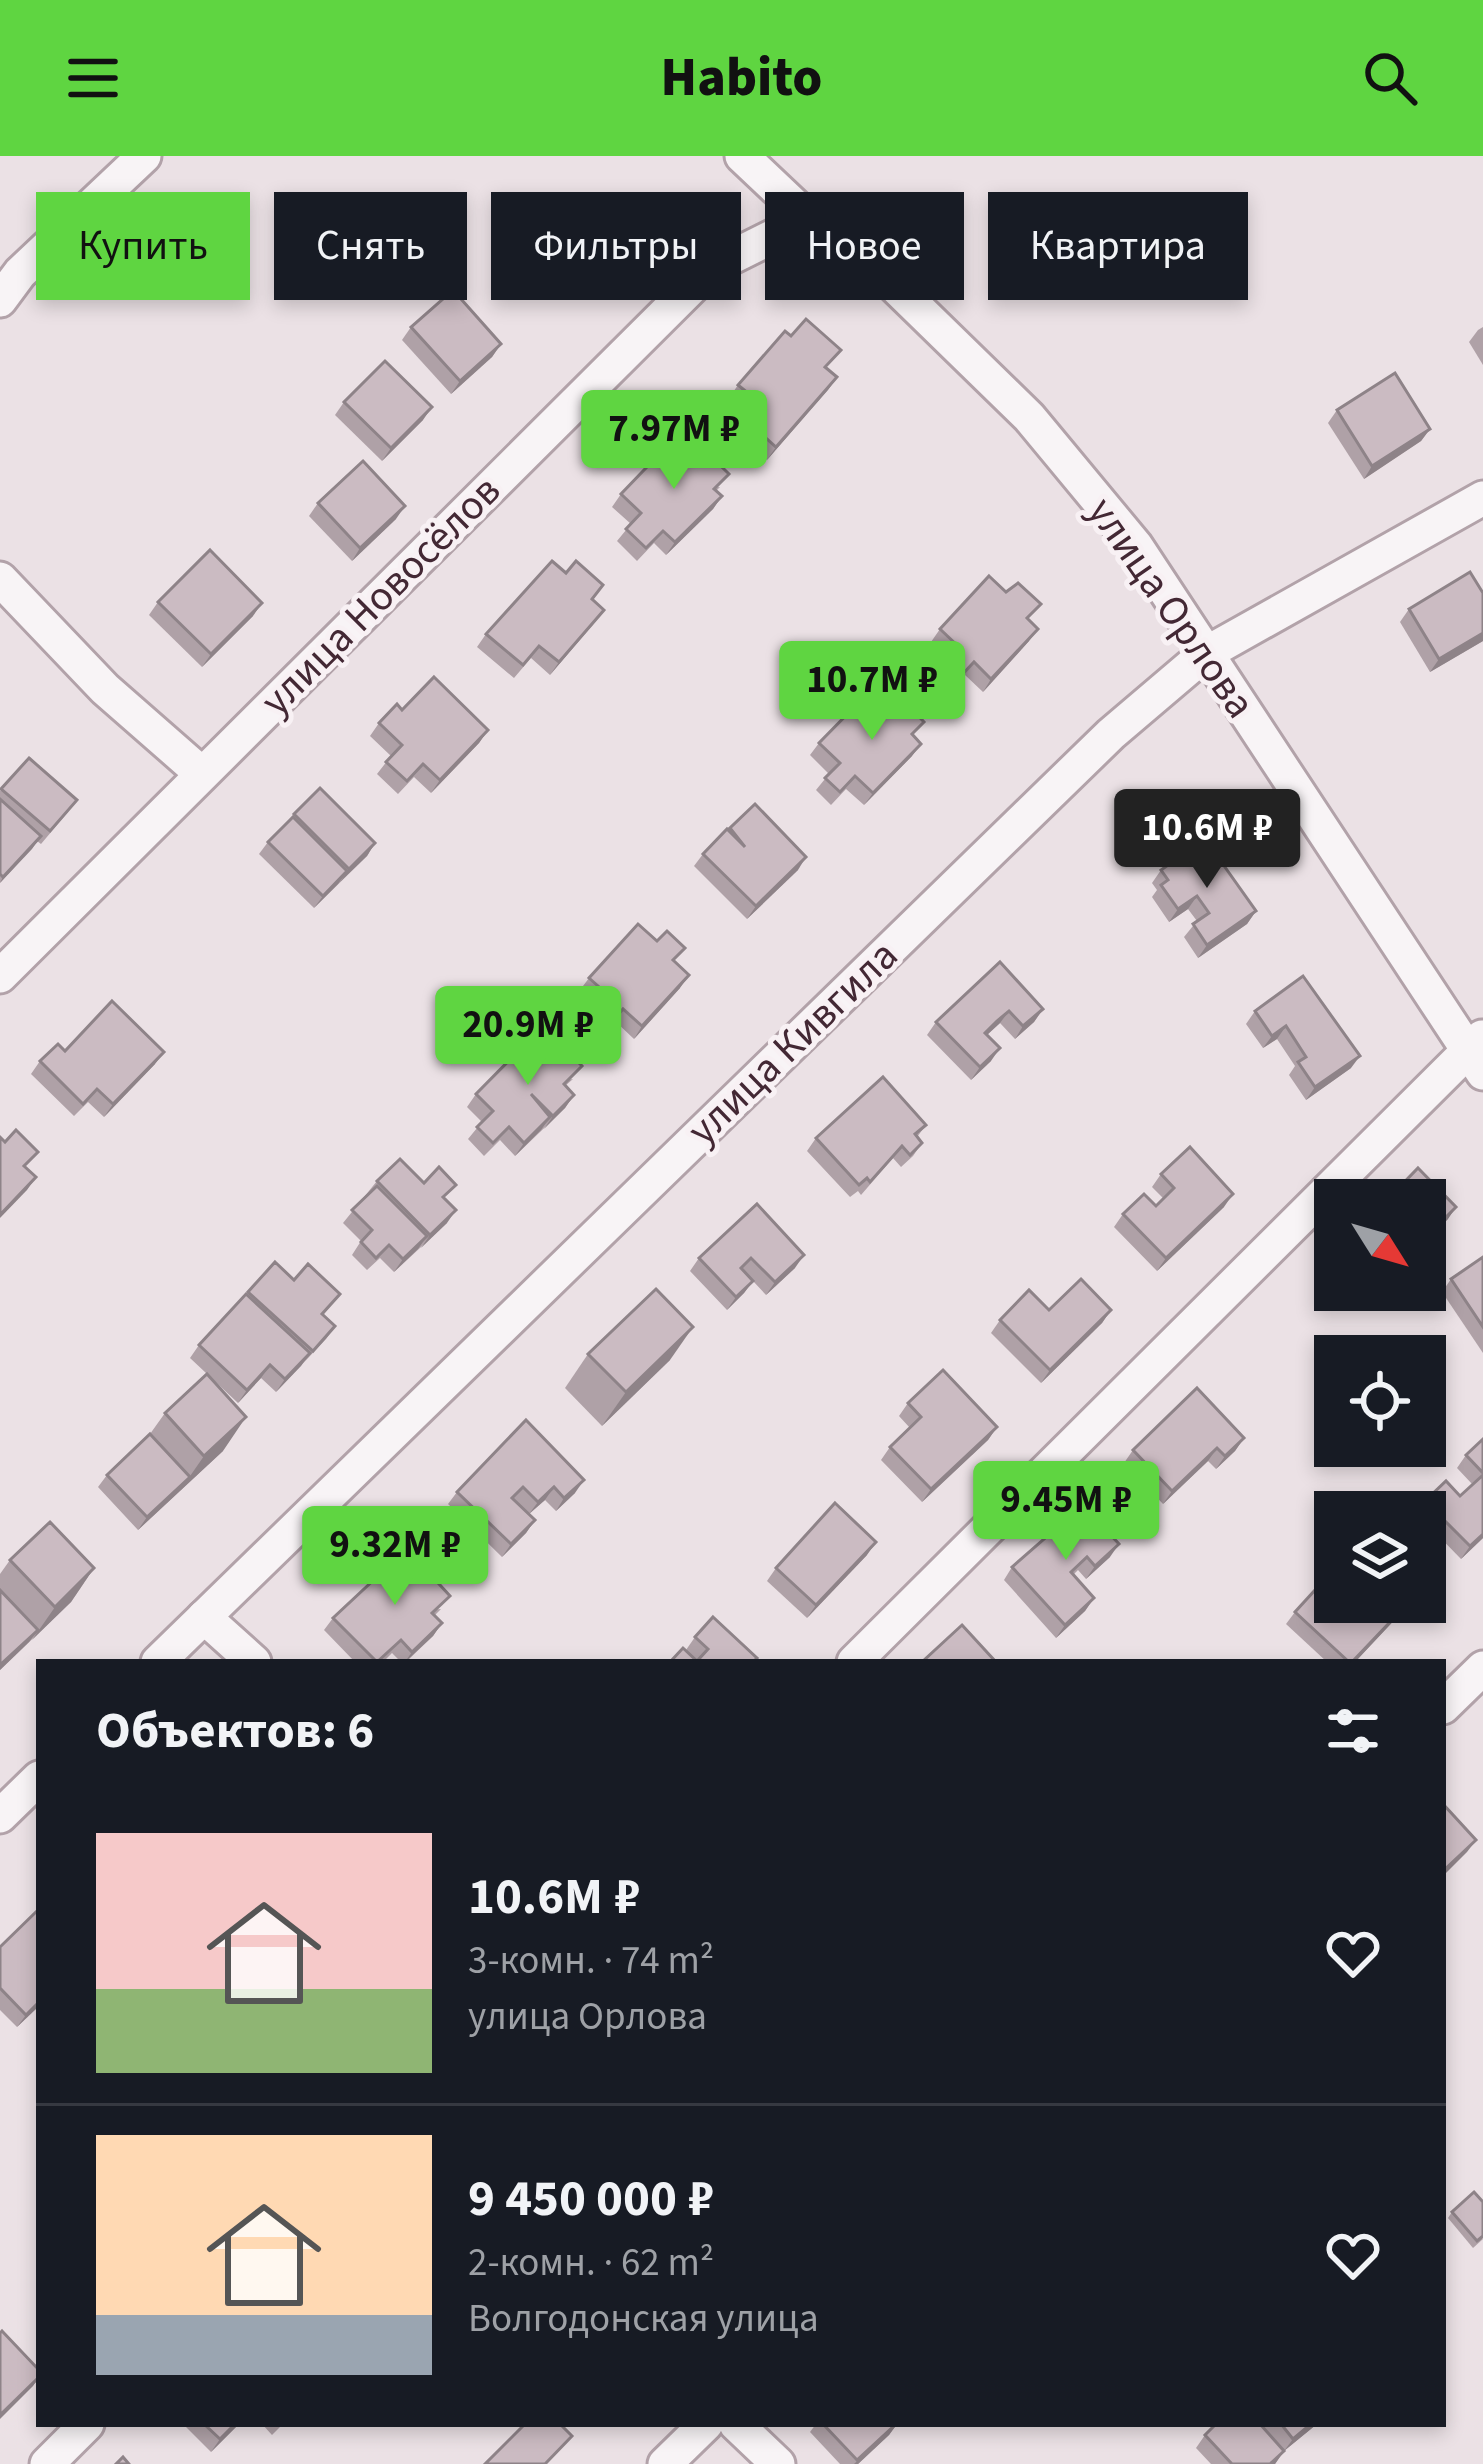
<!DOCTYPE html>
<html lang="ru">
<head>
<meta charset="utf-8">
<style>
  body { margin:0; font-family:"Source Sans 3",sans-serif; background:#242831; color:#f1f3f6; height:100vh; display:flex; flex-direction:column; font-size:45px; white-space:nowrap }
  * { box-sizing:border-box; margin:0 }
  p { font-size:39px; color:#9ea1a6 }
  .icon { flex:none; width:66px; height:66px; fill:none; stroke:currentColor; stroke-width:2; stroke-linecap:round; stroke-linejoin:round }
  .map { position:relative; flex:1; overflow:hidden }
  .panel { position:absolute; left:36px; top:1503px; width:1410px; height:768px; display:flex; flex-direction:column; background:#171b24; border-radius:0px; box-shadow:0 6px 18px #0003 }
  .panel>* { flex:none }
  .guide { position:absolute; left:36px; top:36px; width:1413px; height:108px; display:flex; gap:24px }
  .needle { width:78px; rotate:127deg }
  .controls { position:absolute; left:1314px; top:1023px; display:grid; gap:24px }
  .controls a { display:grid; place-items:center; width:132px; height:132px; border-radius:0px; background:#171b24; box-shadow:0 6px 18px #0003; font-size:60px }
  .price { position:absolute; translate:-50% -102px; padding:0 27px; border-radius:12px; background:#5fd541; color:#111; font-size:39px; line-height:78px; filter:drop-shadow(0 3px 6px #0008) }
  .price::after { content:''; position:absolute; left:50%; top:72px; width:36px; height:27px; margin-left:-18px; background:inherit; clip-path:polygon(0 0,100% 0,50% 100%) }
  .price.active { background:#222; color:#fff }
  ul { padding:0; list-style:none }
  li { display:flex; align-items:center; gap:36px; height:300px; padding:0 60px }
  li+li { border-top:3px solid #363941 }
  li span { display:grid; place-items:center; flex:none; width:336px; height:240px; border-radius:0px; color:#555 }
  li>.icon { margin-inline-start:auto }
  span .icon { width:144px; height:144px; fill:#fffc; stroke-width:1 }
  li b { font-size:51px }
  h2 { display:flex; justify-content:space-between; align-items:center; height:144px; padding:0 60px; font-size:51px }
  .pill { padding:0 42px; border-radius:0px; background:#171b24; box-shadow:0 6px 18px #0003; font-size:42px; line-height:108px }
  .pill.active { background:#5fd541; color:#111 }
  header { display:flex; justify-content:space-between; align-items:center; height:156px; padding:0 60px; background:#5fd541; color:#111; font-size:54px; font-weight:800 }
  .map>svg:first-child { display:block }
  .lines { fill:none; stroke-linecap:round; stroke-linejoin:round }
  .street-casing { stroke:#b2a2a9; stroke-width:39 }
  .street { stroke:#f8f4f6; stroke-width:33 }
  .wall { fill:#afa1a7 }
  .shaded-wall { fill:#8e8388 }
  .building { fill:#cbbbc2; stroke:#8e8388; stroke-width:3 }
  .labels { text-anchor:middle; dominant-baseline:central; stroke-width:10; stroke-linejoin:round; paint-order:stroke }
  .street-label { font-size:42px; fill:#432834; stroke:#f8f1f4 }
</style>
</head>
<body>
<header><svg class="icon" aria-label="menu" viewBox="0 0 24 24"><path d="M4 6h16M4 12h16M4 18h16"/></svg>Habito<svg class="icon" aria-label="search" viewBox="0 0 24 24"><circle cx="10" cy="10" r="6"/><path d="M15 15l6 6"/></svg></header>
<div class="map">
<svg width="1483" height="2308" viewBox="0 0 1483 2308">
  <rect width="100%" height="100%" fill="#ebe1e5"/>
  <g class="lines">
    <defs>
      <g id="street">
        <path d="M742,0L835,88"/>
        <path d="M0,144L20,117L144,0"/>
        <path d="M0,423L105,533L202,618"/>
        <path d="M0,820L712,111L776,79L835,88L868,104L1029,261L1136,390L1483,917"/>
        <path d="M204,1461L254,1506"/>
        <path d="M158,1506L1111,578L1205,498L1483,342"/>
        <path d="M854,1506L1482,881"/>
        <path d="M1443,1551L1483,1512"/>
        <path d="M0,1660L39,1622"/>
        <path d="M736,2268L778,2308"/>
        <path d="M47,2308L87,2268"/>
        <path d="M665,2308L706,2268"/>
      </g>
    </defs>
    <use href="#street" class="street-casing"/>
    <use href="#street" class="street"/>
  </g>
  <g class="wall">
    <path d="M411,171L501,188L492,201L451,238L402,184Z"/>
    <path d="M1483,171V209L1469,186L1478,174Z"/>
    <path d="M827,212L837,221L767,304L731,272L744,254L729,242L738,229Z"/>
    <path d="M344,246L423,264L382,305L335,259Z"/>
    <path d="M1337,254L1430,273L1421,285L1364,323L1328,267Z"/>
    <path d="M720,331L716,335L722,340L713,353L666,399L654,387L637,405L617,385L631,368L612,351L621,338Z"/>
    <path d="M318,347L396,363L352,405L309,360Z"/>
    <path d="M593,444L604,454L550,519L531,502L514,522L477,491L486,478Z"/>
    <path d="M158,446L253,460L202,511L149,459Z"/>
    <path d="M1409,453L1483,485L1430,516L1400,466Z"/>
    <path d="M1029,464V485L983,536L965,519L951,534L935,520L948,502L931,486L940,473Z"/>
    <path d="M402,554L488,574L479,587L431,637L414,621L398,638L377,618L391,600L370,580L379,567Z"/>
    <path d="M914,580L912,600L864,649L846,633L831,649L816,634L829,618L810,599L819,587Z"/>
    <path d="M29,602L68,656L41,688L37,685L0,727V635Z"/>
    <path d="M755,648L798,714L747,763L694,710L703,698Z"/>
    <path d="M294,658L375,687L367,700L314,752L259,698L268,686Z"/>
    <path d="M1161,714L1256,755L1247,768L1198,802L1184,781L1197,765L1188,753L1169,766L1152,741L1157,734L1152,727Z"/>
    <path d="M675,805L680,832L634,883L615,865L602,879L584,864L595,849L580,834L589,822Z"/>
    <path d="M1000,806L1043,853L1034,866L1015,883L1000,867L987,879L991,905L971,924L927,879L936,866Z"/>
    <path d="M1303,820L1351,912L1306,944L1289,919L1295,910L1277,883L1263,892L1246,868L1255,855Z"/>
    <path d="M65,895L155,908L104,961L88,946L74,960L31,918L40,905Z"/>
    <path d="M573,923L565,930L574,939L565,952L515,1000L500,984L484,1000L468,983L482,966L467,951L476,938Z"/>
    <path d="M926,969L917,981L922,987L913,1000L901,1011L893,1002L861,1039L858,1035L850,1041L807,995L816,982Z"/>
    <path d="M1161,1018L1224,1051L1157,1115L1114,1071L1123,1058L1156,1050L1163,1042L1152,1031Z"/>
    <path d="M377,1025L424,1027L445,1043L447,1067L394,1116L380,1102L367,1114L352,1099L361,1085L343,1067Z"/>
    <path d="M1425,1044L1448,1063L1425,1086Z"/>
    <path d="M757,1048L795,1112L766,1139L753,1125L744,1137L727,1154L690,1115L699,1102Z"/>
    <path d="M1483,1101V1197L1442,1136L1451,1123Z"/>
    <path d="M275,1106L294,1124L340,1138L323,1159L335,1170L326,1183L276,1236L261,1222L238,1247L190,1202L199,1189Z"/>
    <path d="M1049,1154H1111L1102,1167L1041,1227L991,1177L1000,1164Z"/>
    <path d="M588,1198L670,1204L602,1270L565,1232Z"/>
    <path d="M908,1247L997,1271L988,1284L922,1346L881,1304L890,1291L910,1272L899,1260Z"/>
    <path d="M165,1257L223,1295L138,1374L98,1331L107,1319L150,1278Z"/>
    <path d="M526,1264L575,1337L556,1355L545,1344L529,1358L535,1364L526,1377L502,1401L448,1348L457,1336Z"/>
    <path d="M1244,1282L1235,1295L1216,1313L1208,1305L1163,1348L1124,1307L1133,1294Z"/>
    <path d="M1483,1283V1382L1461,1403L1425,1366V1356H1418L1425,1345L1460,1340L1473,1329L1457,1312L1466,1299Z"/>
    <path d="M1083,1349L1110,1401L1086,1423L1078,1414L1073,1419L1094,1442L1085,1455L1056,1482L1004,1424L1012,1411Z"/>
    <path d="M867,1399L807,1462L767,1425L776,1412Z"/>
    <path d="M10,1404L94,1412L71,1446L0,1514V1418Z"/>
    <path d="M1327,1444L1409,1446L1400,1458L1355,1506H1327L1286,1468L1295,1456Z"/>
    <path d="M441,1453L434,1460L442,1467L433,1480L406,1506H401L392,1497L383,1506H355L324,1474L333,1462Z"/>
    <path d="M695,1481L754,1506L697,1505L686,1494Z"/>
    <path d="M0,1791L39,1850L17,1871L0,1854Z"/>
    <path d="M1452,2056L1483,2083L1473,2092L1448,2062Z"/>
    <path d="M183,2268H239L211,2296Z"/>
    <path d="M262,2268H283L272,2279Z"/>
    <path d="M816,2268H897L889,2279L858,2308H840L810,2276Z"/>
    <path d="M1261,2268H1317L1284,2295L1275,2308H1211L1196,2292L1205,2279Z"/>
  </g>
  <g class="shaded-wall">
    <path d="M501,188L492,201L451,238L460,225Z"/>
    <path d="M837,221L828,234L767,304L776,291Z"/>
    <path d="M432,251L423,264L382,305L391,292Z"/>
    <path d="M1430,273L1421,285L1364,323L1372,310Z"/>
    <path d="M722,340L713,353L666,399L675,386Z"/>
    <path d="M405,350L396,363L352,405L360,392Z"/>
    <path d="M262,447L253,460L202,511L211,498Z"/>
    <path d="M604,454L595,466L550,519L559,506Z"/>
    <path d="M1038,473L1029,485L983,536L991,523Z"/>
    <path d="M1483,477V485L1430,516L1439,503Z"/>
    <path d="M488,574L479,587L431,637L440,624Z"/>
    <path d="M921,588L912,600L864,649L873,637Z"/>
    <path d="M41,680L32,693L0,727L3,721Z"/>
    <path d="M375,687L367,700L340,726L349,713Z"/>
    <path d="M806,701L798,714L747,763L756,750Z"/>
    <path d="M347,715L338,728L314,752L323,740Z"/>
    <path d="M1197,740L1188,753L1169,766L1178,753Z"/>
    <path d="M1256,755L1247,768L1198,802L1207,789Z"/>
    <path d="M689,819L680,832L634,883L642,870Z"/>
    <path d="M1043,853L1034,866L1015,883L1023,870Z"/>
    <path d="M1009,855L1000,867L976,889L985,877Z"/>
    <path d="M1286,870L1277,883L1263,892L1272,880Z"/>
    <path d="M1000,892L991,905L971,924L980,911Z"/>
    <path d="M164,896L155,908L104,961L113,948Z"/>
    <path d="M1360,900L1351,912L1306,944L1315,931Z"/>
    <path d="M574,939L565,952L544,973L553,960Z"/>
    <path d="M550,961L541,974L515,1000L524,987Z"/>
    <path d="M36,1021L27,1034L0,1062V1059Z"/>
    <path d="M1233,1038L1224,1051L1157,1115L1166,1102Z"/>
    <path d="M1456,1051L1448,1063L1425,1086L1434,1073Z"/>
    <path d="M456,1054L447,1067L421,1092L430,1079Z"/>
    <path d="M427,1080L418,1093L394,1116L403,1103Z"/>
    <path d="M804,1099L795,1112L766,1139L775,1126Z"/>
    <path d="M753,1125L744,1137L727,1154L736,1141Z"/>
    <path d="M1111,1154L1102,1167L1041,1227L1050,1214Z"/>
    <path d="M693,1171L670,1204L602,1270L626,1236Z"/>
    <path d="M310,1197L301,1210L276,1236L285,1223Z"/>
    <path d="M270,1209L261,1222L238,1247L247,1234Z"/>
    <path d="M246,1261L223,1295L138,1374L147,1361L188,1323L204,1300Z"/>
    <path d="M997,1271L988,1284L922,1346L931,1333Z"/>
    <path d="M1244,1282L1235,1295L1216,1313L1225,1300Z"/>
    <path d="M1217,1292L1208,1305L1163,1348L1172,1335Z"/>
    <path d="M584,1324L575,1337L556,1355L564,1342Z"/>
    <path d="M554,1331L545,1344L529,1358L538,1346Z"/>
    <path d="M535,1364L526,1377L502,1401L511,1388Z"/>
    <path d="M1483,1378V1382L1461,1403L1470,1390Z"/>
    <path d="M876,1386L867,1399L807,1462L816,1449Z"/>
    <path d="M1119,1388L1110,1401L1086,1423L1095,1410Z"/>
    <path d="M94,1412L71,1446L32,1484L55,1451Z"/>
    <path d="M1094,1442L1085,1455L1056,1482L1065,1469Z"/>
    <path d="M1409,1446L1400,1458L1355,1506H1352Z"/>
    <path d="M442,1467L433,1480L405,1506L412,1496Z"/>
    <path d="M38,1474L29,1486L0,1514V1509Z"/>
    <path d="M1476,1684L1467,1696L1443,1720V1715Z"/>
    <path d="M39,1846V1850L17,1871L26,1859Z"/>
    <path d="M39,2221L33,2230L0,2263V2259Z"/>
    <path d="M235,2268H239L211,2296L220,2283Z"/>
    <path d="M897,2268L889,2279L858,2308H854Z"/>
    <path d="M1311,2268H1317L1284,2295L1275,2308H1270L1284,2295L1293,2283Z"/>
  </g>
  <g class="building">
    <path d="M453,134L501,188L460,225L411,171Z"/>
    <path d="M806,163L841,194L825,211L837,221L776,291L740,259L754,242L738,229L785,175L791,180Z"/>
    <path d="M385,205L432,251L391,292L344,246Z"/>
    <path d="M1395,217L1430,273L1372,310L1337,254Z"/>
    <path d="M691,281L729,318L714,333L722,340L675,386L663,375L646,392L626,373L641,357L621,338L670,287L677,295Z"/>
    <path d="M363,305L405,350L360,392L318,347Z"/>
    <path d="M210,394L262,447L211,498L158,446Z"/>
    <path d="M552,405L566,417L576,405L603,429L592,443L604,454L559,506L539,490L523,509L486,478Z"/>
    <path d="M1470,416L1483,437V477L1439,503L1409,453Z"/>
    <path d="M989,420L1006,436L1018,427L1041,448L1027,462L1038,473L991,523L974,506L960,521L944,507L959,491L940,473Z"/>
    <path d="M434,521L488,574L440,624L423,608L407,625L386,606L402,589L379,567L397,548L402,554Z"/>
    <path d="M869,536L888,555L901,542L924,566L912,578L921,588L873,637L855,620L840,636L825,622L840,607L819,587Z"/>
    <path d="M29,602L77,644L50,675L1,633Z"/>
    <path d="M320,632L375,687L349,713L294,658Z"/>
    <path d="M0,643L41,680L3,721L0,718Z"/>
    <path d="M755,648L806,701L756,750L703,698L727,673L745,691L730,672Z"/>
    <path d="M293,661L347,715L323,740L268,686Z"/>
    <path d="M1205,683L1256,755L1207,789L1193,768L1209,757L1197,740L1178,753L1161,729L1168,724L1161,714Z"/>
    <path d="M638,768L657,785L667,775L685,792L673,804L689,819L642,870L623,853L611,867L593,851L606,837L589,822Z"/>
    <path d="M1000,806L1043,853L1023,870L1009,855L997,865L985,877L1000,892L980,911L936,866Z"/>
    <path d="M1303,820L1360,900L1315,931L1298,906L1306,901L1286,870L1272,880L1255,855Z"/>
    <path d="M112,845L164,896L113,948L97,933L83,948L40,905L58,888L65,895Z"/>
    <path d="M543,870L582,910L564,928L574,939L553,960L531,938L550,961L524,987L509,971L493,987L477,971L493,955L476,938Z"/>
    <path d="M883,921L926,969L915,978L922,987L910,999L902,990L870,1026L867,1022L859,1029L816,982Z"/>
    <path d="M16,974L38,996L24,1010L36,1021L0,1059V981L5,986Z"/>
    <path d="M1190,991L1233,1038L1166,1102L1123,1058L1144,1038L1156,1050L1174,1032L1161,1018Z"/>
    <path d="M400,1003L424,1027L439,1011L456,1029L443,1041L456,1054L430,1079L377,1025Z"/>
    <path d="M1418,1012L1456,1051L1434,1073L1425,1066V1044H1387Z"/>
    <path d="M377,1030L427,1080L403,1103L389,1089L376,1102L361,1086L372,1074L352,1054Z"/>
    <path d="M757,1048L804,1099L775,1126L751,1102L741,1112L753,1125L736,1141L699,1102Z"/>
    <path d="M1483,1101V1171L1451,1123Z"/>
    <path d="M275,1106L294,1124L308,1108L340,1138L322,1158L335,1170L313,1195L248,1136Z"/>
    <path d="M1081,1123L1111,1154L1050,1214L1000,1164L1029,1134L1049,1154Z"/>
    <path d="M656,1133L693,1171L626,1236L588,1198Z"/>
    <path d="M246,1138L310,1197L285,1223L270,1209L247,1234L199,1189Z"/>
    <path d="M943,1214L997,1271L931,1333L890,1291L921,1261L908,1247Z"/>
    <path d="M207,1218L246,1261L204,1300L165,1257Z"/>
    <path d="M1197,1232L1244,1282L1225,1300L1217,1292L1172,1335L1133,1294Z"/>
    <path d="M526,1264L584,1324L564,1342L554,1331L538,1346L523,1331L512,1342L535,1364L511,1388L457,1336Z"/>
    <path d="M150,1278L190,1321L147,1361L107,1319Z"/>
    <path d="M1483,1283V1317L1466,1299Z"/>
    <path d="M1483,1319V1378L1470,1390L1425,1345L1446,1325L1460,1340Z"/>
    <path d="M835,1347L876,1386L816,1449L776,1412Z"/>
    <path d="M1083,1349L1119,1388L1095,1410L1087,1401L1071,1416L1094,1442L1065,1469L1012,1411Z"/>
    <path d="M50,1366L94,1412L55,1451L10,1404Z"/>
    <path d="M407,1393L450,1440L432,1457L442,1467L412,1496L401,1484L377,1506L333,1462Z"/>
    <path d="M1316,1433L1327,1444L1335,1435V1446H1409L1352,1506H1349L1295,1456Z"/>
    <path d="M0,1434L38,1474L0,1509Z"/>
    <path d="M713,1461L757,1502L753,1506H670L683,1492L697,1505L708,1493L695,1481Z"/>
    <path d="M962,1469L996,1506H922Z"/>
    <path d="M1443,1648L1476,1684L1443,1715Z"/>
    <path d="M39,1753V1846L26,1859L0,1832V1791Z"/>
    <path d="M1474,2036L1483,2046V2080L1477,2085L1452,2056Z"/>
    <path d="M2,2175L39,2214V2221L0,2259V2177Z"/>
    <path d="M204,2268H235L220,2283Z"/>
    <path d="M525,2268H560L572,2280L545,2308H485Z"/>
    <path d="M823,2268H896L857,2304Z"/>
    <path d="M1216,2268H1260L1284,2295L1270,2308H1232L1205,2279Z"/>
    <path d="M1281,2268H1311L1293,2283Z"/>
    <path d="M123,2301L129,2308H116Z"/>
  </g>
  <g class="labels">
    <g class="street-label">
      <text transform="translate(381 440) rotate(-45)">улица Новосёлов</text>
      <text transform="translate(1171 452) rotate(55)">улица Орлова</text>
      <text transform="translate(793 887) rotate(-44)">улица Кивгила</text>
    </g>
  </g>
</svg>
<div class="controls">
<a><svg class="needle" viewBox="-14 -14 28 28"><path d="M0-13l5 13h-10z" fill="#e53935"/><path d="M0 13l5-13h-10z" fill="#9ea1a6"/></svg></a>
<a><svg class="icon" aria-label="locate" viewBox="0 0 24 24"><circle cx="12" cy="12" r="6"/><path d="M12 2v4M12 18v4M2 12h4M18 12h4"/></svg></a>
<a><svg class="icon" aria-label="layers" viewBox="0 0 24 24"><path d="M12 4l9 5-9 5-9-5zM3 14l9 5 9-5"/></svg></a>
</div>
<b class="price" style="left:674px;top:336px">7.97M ₽</b>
<b class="price" style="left:872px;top:587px">10.7M ₽</b>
<b class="price active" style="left:1207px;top:735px">10.6M ₽</b>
<b class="price" style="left:528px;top:932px">20.9M ₽</b>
<b class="price" style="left:1066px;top:1407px">9.45M ₽</b>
<b class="price" style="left:395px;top:1452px">9.32M ₽</b>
<div class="guide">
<a class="pill active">Купить</a>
<a class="pill">Снять</a>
<a class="pill">Фильтры</a>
<a class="pill">Новое</a>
<a class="pill">Квартира</a>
</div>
<section class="panel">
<h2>Объектов: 6<svg class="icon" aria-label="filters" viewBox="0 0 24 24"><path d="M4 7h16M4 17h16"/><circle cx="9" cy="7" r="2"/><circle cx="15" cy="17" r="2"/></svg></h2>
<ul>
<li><span style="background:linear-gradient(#f6c9c9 65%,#8fb573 0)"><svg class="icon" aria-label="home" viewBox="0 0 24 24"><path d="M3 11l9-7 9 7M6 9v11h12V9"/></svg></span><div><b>10.6M ₽</b><p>3-комн. · 74 m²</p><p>улица Орлова</p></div><svg class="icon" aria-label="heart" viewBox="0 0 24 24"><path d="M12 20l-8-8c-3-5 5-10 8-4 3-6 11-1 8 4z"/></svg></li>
<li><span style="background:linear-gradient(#ffd9b3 75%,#9aa5b1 0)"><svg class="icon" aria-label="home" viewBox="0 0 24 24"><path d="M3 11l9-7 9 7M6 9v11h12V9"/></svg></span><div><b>9 450 000 ₽</b><p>2-комн. · 62 m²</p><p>Волгодонская улица</p></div><svg class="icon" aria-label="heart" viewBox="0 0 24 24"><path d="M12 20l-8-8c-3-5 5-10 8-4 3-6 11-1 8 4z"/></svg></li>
</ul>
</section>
</div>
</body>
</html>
